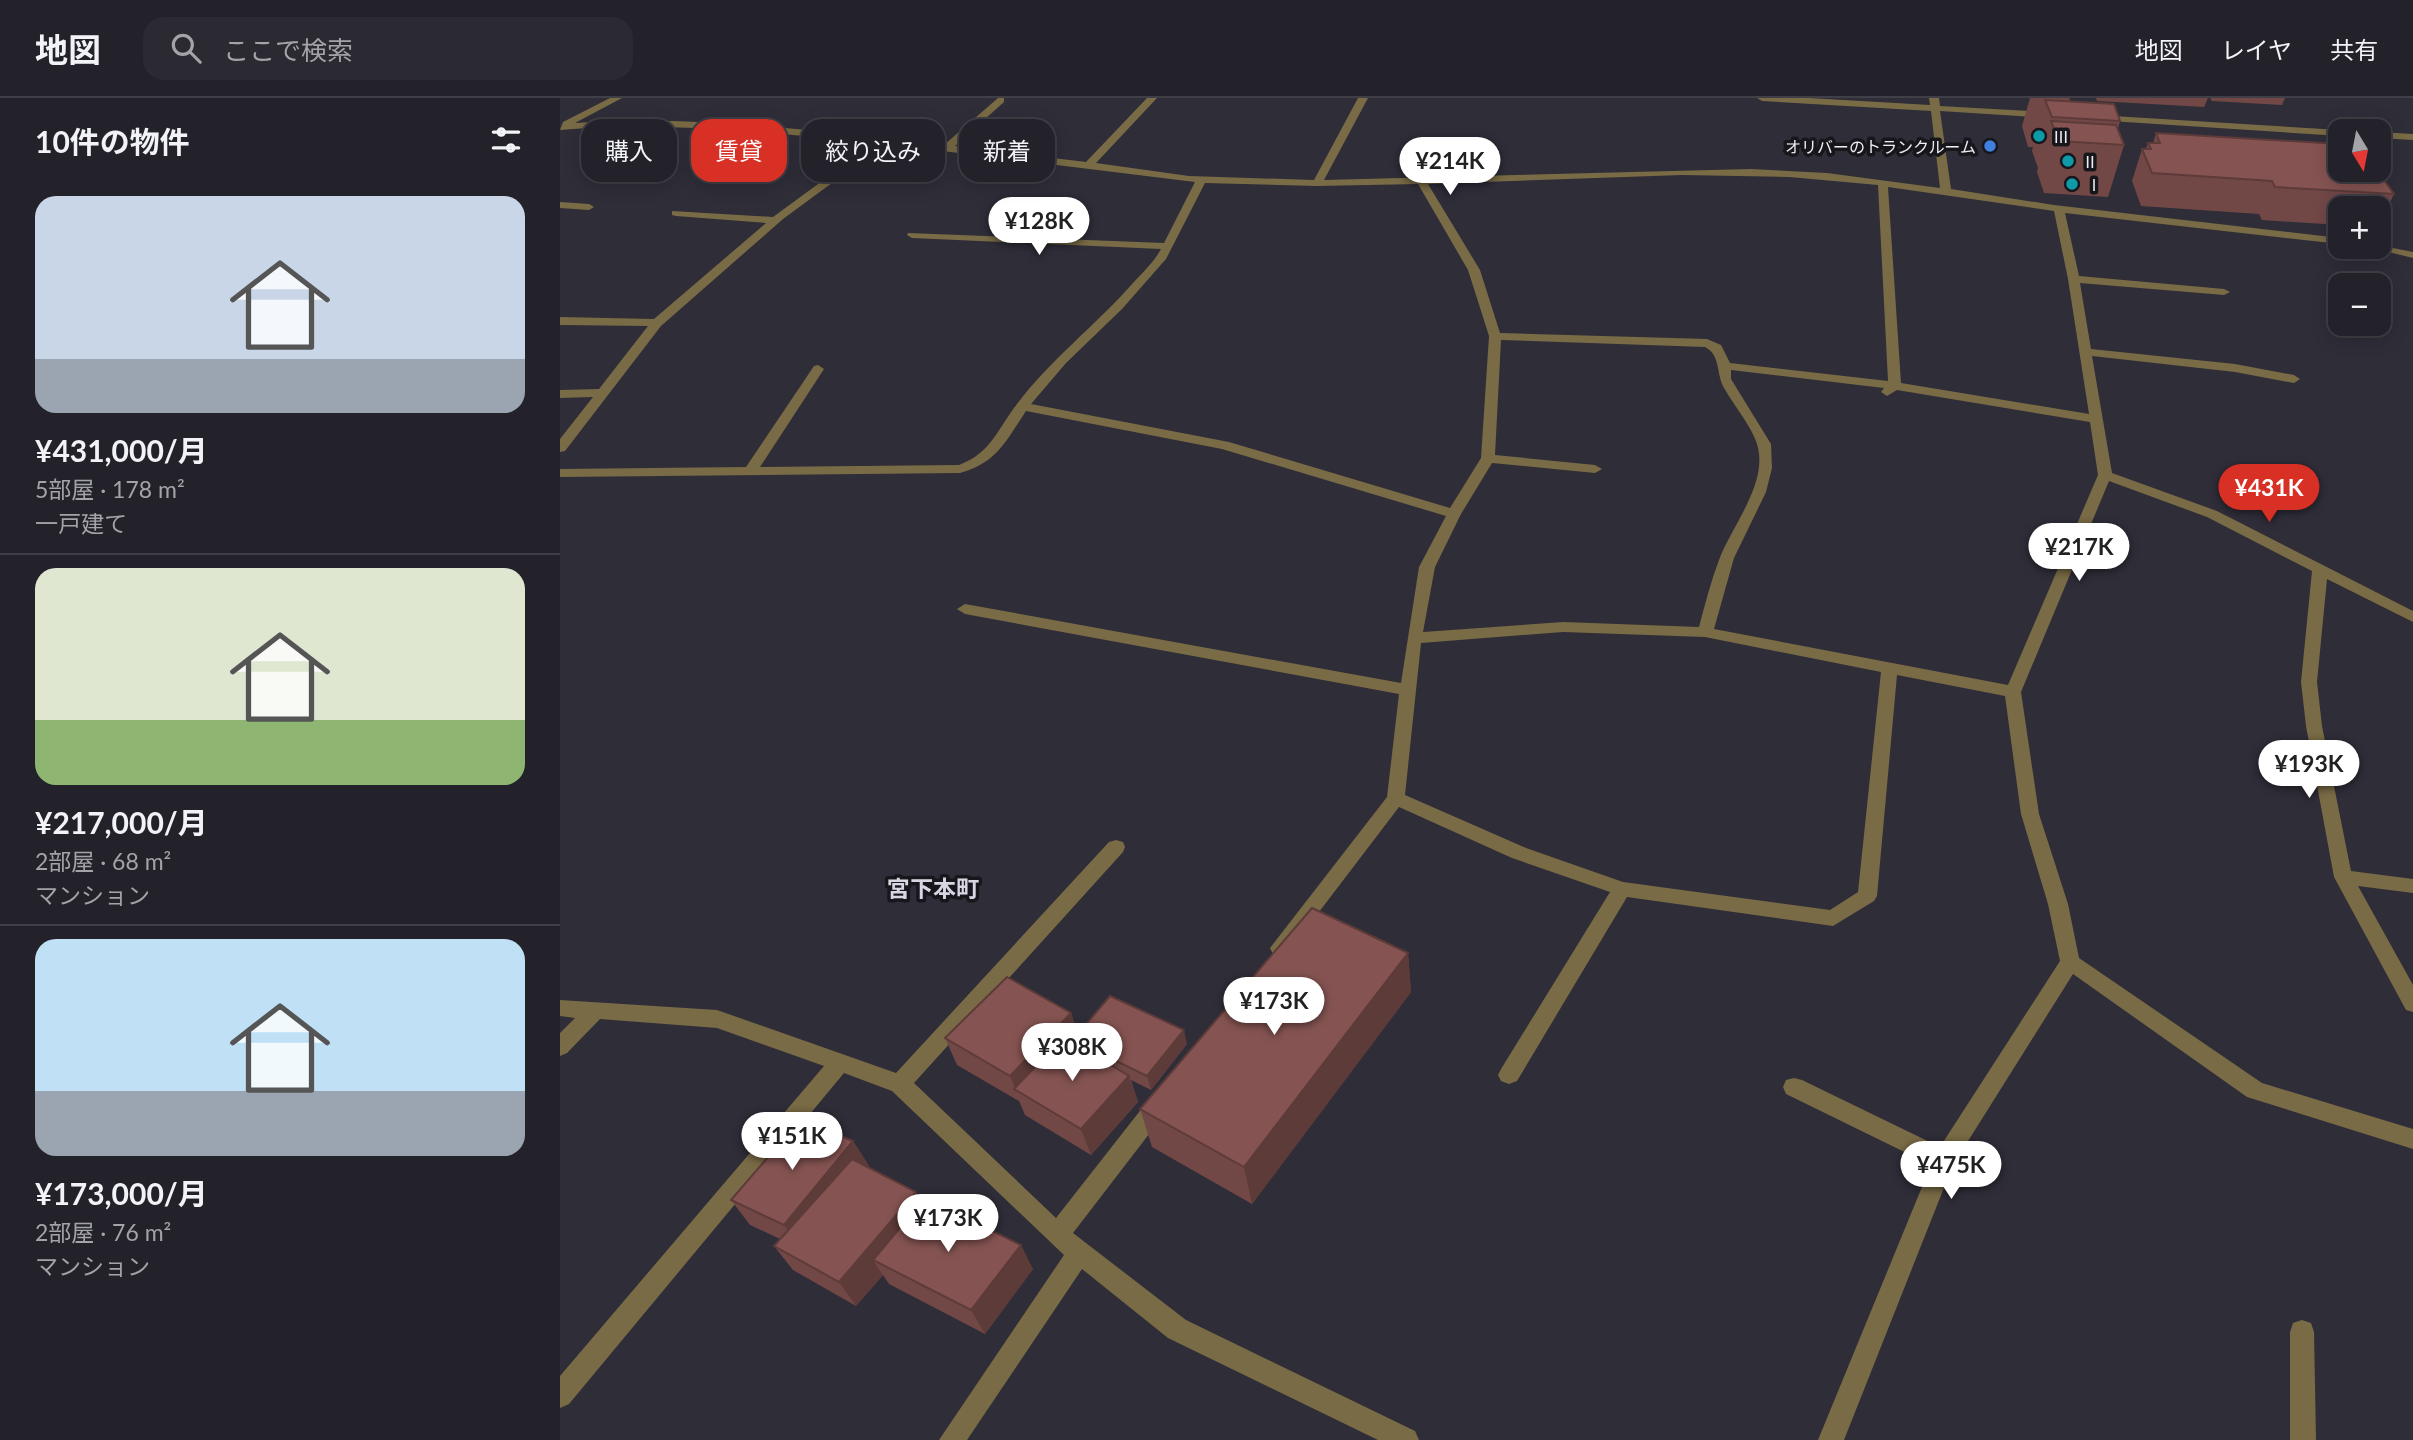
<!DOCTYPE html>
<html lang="ja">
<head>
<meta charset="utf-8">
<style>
  body { margin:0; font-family:Lato,"Noto Sans JP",sans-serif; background:#2b2a32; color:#f1f3f6; height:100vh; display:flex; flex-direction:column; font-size:26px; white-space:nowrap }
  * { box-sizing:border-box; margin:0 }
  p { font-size:23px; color:#a3a4a8 }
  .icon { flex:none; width:38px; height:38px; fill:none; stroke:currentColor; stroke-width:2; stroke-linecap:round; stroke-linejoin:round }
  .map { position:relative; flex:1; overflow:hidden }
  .side { display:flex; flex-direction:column; background:#23222a; width:560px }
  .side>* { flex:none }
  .guide { position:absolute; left:21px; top:21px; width:665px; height:63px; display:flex; gap:14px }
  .needle { width:46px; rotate:170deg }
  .tools { position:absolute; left:1768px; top:21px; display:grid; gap:14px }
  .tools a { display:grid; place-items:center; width:63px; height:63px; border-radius:14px; background:#23222a; box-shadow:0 4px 18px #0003,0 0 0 2px #403f47; font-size:35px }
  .price { position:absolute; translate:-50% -60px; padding:0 16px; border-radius:24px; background:#fff; color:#222; font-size:23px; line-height:46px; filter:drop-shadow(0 2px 4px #0008) }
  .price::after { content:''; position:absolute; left:50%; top:42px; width:21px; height:16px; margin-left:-10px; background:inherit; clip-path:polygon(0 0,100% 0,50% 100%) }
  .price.active { background:#d93025; color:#fff }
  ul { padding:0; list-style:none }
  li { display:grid; align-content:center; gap:14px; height:371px; padding:0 35px }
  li+li { border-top:2px solid #403f47 }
  li span { display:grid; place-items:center; height:217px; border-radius:21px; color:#555 }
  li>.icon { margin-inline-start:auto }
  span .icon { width:126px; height:126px; fill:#fffc; stroke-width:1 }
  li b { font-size:30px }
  h2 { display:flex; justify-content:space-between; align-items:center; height:84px; padding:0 35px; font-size:30px }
  .chip { padding:0 24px; border-radius:21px; background:#23222a; box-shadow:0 4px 18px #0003,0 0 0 2px #403f47; font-size:24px; line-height:63px }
  .chip.active { background:#d93025; color:#fff }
  header { display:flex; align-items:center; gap:42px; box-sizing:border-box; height:98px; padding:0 35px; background:#23222a; border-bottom:2px solid #403f47 }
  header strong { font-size:33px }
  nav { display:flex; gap:38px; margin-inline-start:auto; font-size:24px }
  .search { width:490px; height:63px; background:#2b2a32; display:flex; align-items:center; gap:18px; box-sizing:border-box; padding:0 24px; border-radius:21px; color:#a3a4a8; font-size:26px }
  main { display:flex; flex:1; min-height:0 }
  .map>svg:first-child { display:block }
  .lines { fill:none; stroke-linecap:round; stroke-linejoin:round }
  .minor { fill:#796b45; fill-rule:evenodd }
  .wall { fill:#724847 }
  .shaded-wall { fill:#5d3b39 }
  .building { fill:#855452; stroke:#5d3b39; stroke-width:2 }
  .culture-dot { fill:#0f9aa8; stroke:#17161b; stroke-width:2.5 }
  .shop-dot { fill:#3f7fe0; stroke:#17161b; stroke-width:2.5 }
  .labels { text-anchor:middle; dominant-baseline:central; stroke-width:7; stroke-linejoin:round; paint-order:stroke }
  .far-poi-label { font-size:16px; fill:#eeedf4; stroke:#17161b; text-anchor:start }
  .quarter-label { font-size:23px; font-weight:bold; fill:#d9d6e4; stroke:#17161b }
</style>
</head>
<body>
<header>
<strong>地図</strong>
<div class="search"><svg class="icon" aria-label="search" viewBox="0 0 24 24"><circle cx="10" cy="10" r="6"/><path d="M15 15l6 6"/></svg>ここで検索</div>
<nav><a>地図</a><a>レイヤ</a><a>共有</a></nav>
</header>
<main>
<section class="side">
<h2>10件の物件<svg class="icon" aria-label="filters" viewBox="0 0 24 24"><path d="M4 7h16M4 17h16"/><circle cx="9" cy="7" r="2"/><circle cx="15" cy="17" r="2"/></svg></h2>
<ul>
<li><span style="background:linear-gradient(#c9d6e8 75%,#9aa5b1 0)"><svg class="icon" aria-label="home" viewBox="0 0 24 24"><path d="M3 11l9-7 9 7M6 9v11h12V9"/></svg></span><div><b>¥431,000/月</b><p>5部屋 · 178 m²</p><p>一戸建て</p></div></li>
<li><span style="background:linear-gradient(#dfe7d0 70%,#8fb573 0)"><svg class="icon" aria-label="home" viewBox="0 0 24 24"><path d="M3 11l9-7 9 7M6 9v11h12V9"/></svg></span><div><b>¥217,000/月</b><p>2部屋 · 68 m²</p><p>マンション</p></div></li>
<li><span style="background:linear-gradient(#bfe0f5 70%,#9aa5b1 0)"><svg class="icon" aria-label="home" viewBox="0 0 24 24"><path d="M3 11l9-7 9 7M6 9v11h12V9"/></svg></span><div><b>¥173,000/月</b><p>2部屋 · 76 m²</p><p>マンション</p></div></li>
</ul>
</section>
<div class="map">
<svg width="1853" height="1342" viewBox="0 0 1853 1342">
  <rect width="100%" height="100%" fill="#2f2d38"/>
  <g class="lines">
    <g class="minor">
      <path d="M50,0H62L15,25C138,17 263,33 384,47L438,0H444V4L395,48L526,64L587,0H597L536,65L629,78L754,82L798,0H808L764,82L1191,71L1267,75L1380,90L1371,13L1202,3L1197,0H1249L1370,7L1369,0H1379L1380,8L1488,14L1493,17L1488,20L1380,13L1391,91L1494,107L1780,140V146L1505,115L1519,178L1664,191L1670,194L1664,197L1520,185L1531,251L1675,266L1734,277L1740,281L1734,285L1675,274L1532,258L1552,375L1657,413L1853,513V524L1767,481L1757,584L1762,628L1791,773L1853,781V795L1798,788L1853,887V914L1846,912L1774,779L1746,628L1741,584L1752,473L1647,419L1549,383L1461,594L1479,716L1508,806L1519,860L1702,985L1853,1031V1051L1687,999L1513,876L1393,1067L1284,1342H1258L1371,1067L1226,996L1223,989L1226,982L1234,980L1242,982L1380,1049L1500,863L1488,806L1461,716L1445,598L1337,577L1317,798L1314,803L1273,828L1067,799L957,983L949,986L941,983L938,977L941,971L1050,794L952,760L839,709L727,856L720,858L713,856L710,850L827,699L839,596L405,516L397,511L405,506L841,585L859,469L886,418L662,351L466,313C446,343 437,365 400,375L0,379V371L186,369L254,268L258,267L264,271L200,369L399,367C431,355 437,332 457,306C491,261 536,227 573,185C583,174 594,164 601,151L352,140L347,137L348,135L604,145L635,84L325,46L223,121L101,228L5,353L0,354V341L33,299L0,300V292L39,291L88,228L0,227V219L94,221L206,125L116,118L112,117V113L213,119L314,45C210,34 104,23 0,32L3,24ZM1122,77L1229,79L1318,87L1328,283L1170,265L1161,247L1147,241L940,235L920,172L868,86ZM645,85L757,88L858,86L908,172L929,238L921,360L890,410L669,344L471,306L506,265L562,211L606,161ZM1328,89L1494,113L1508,181L1529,316L1341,285ZM941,242L1145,249C1161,257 1156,276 1164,290C1173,306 1192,329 1197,346C1209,385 1172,427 1159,462C1151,483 1145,506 1139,529L1003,524L863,534L875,469L901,416L932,365L1035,375L1042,371L1035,367L935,357ZM1171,272L1324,290L1321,294L1327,298L1337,292L1530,324L1538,377L1448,587L1154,531L1174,460L1206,394L1212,370L1211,346L1171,281ZM1003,534L1145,539L1321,574L1298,794L1270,812L1063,784L966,750L845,697L861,545Z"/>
      <path d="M1537,17L1780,32L1784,33H1780V38L1534,22L1532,20Z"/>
      <path d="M1818,34L1853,36V42L1818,40Z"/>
      <path d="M0,104L29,106L34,109L29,112L0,110Z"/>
      <path d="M1818,147L1853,154V160L1808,149H1818Z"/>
      <path d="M556,742L563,744L565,749L563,754L354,985L496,1120L590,1000L598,998L606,1000L609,1007L606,1014L513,1135L626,1222L855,1333L859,1342H818L608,1240L522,1171L407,1342H379L504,1157L332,993L284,975L9,1306L0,1310V1278L264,968L157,930L40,921L7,955L0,958V935L15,920L0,918V902L157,912L336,975L549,744Z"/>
      <path d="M1742,1222L1751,1225L1754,1234L1756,1342H1730V1234L1733,1225Z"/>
    </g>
  </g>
  <g class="wall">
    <path d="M1470,0H1510L1509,4L1560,23L1558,31L1564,47L1548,99L1484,95L1477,74L1478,70L1472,53L1473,49H1468L1462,28Z"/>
    <path d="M1536,0H1648L1644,9L1537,3Z"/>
    <path d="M1650,0H1725L1722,7L1652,3Z"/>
    <path d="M1596,35L1834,96L1818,130V110H1780V127L1702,122L1699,116L1581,108L1572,83L1582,51H1586L1588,45H1593Z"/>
    <path d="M848,855L851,894L692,1106L592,1049L580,1011Z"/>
    <path d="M511,915L518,936L627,946L591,992L571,982L578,1004L531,1057L465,1017L459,1003L397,967L385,940Z"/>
    <path d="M293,1043L309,1068L308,1069L361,1104L473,1171L425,1236L329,1186L323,1177L296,1208L233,1172L214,1148L220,1141L190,1127L171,1102Z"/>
  </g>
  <g class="shaded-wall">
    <path d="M848,855L851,894L692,1106L684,1069Z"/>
    <path d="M511,915L520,942H513L515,947L456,992L450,978Z"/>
    <path d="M624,932L627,946L591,992L587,978Z"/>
    <path d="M569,978L578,1004L531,1057L521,1031Z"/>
    <path d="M293,1043L309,1068L242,1152L224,1127Z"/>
    <path d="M356,1094L371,1120L313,1162L323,1177L296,1208L279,1184Z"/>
    <path d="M461,1147L473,1171L425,1236L411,1212Z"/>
  </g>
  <g class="building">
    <path d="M1485,2L1554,6L1560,23L1492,19Z"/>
    <path d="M1491,23L1556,27L1564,47L1499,43Z"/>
    <path d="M1596,35L1780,46V72H1817L1834,96L1715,89L1712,83L1592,75L1582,51H1591L1588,45H1600Z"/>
    <path d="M752,810L848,855L684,1069L580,1011Z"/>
    <path d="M447,879L511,915L450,978L385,940Z"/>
    <path d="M550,898L624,932L587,978L513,942Z"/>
    <path d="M504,939L569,978L521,1031L454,991Z"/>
    <path d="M241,1021L293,1043L224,1127L171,1102Z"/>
    <path d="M292,1061L356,1094L279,1184L214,1148Z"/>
    <path d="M365,1100L461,1147L411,1212L313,1162Z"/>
  </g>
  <g class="culture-dot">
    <circle cx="1479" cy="38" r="7"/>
    <circle cx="1508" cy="63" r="7"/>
    <circle cx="1512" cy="86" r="7"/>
  </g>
  <circle class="shop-dot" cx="1430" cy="48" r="7"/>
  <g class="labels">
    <g class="far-poi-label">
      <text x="1493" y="38">Ⅲ</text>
      <text x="1416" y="48" text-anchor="end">オリバーのトランクルーム</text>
      <text x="1522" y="63">Ⅱ</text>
      <text x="1526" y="86">Ⅰ</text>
    </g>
    <g class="quarter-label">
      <text x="373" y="790">宮下本町</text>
    </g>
  </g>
</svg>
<div class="tools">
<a><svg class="needle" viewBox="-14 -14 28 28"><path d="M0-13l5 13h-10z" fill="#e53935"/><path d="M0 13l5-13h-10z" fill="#a3a4a8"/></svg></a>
<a>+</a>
<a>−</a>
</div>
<b class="price" style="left:890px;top:99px">¥214K</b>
<b class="price" style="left:479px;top:159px">¥128K</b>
<b class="price active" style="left:1709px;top:426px">¥431K</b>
<b class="price" style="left:1519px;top:485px">¥217K</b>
<b class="price" style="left:1749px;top:702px">¥193K</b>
<b class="price" style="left:714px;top:939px">¥173K</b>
<b class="price" style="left:512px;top:985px">¥308K</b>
<b class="price" style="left:232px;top:1074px">¥151K</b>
<b class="price" style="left:1391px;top:1103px">¥475K</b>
<b class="price" style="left:388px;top:1156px">¥173K</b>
<div class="guide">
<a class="chip">購入</a>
<a class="chip active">賃貸</a>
<a class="chip">絞り込み</a>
<a class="chip">新着</a>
</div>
</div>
</main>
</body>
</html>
